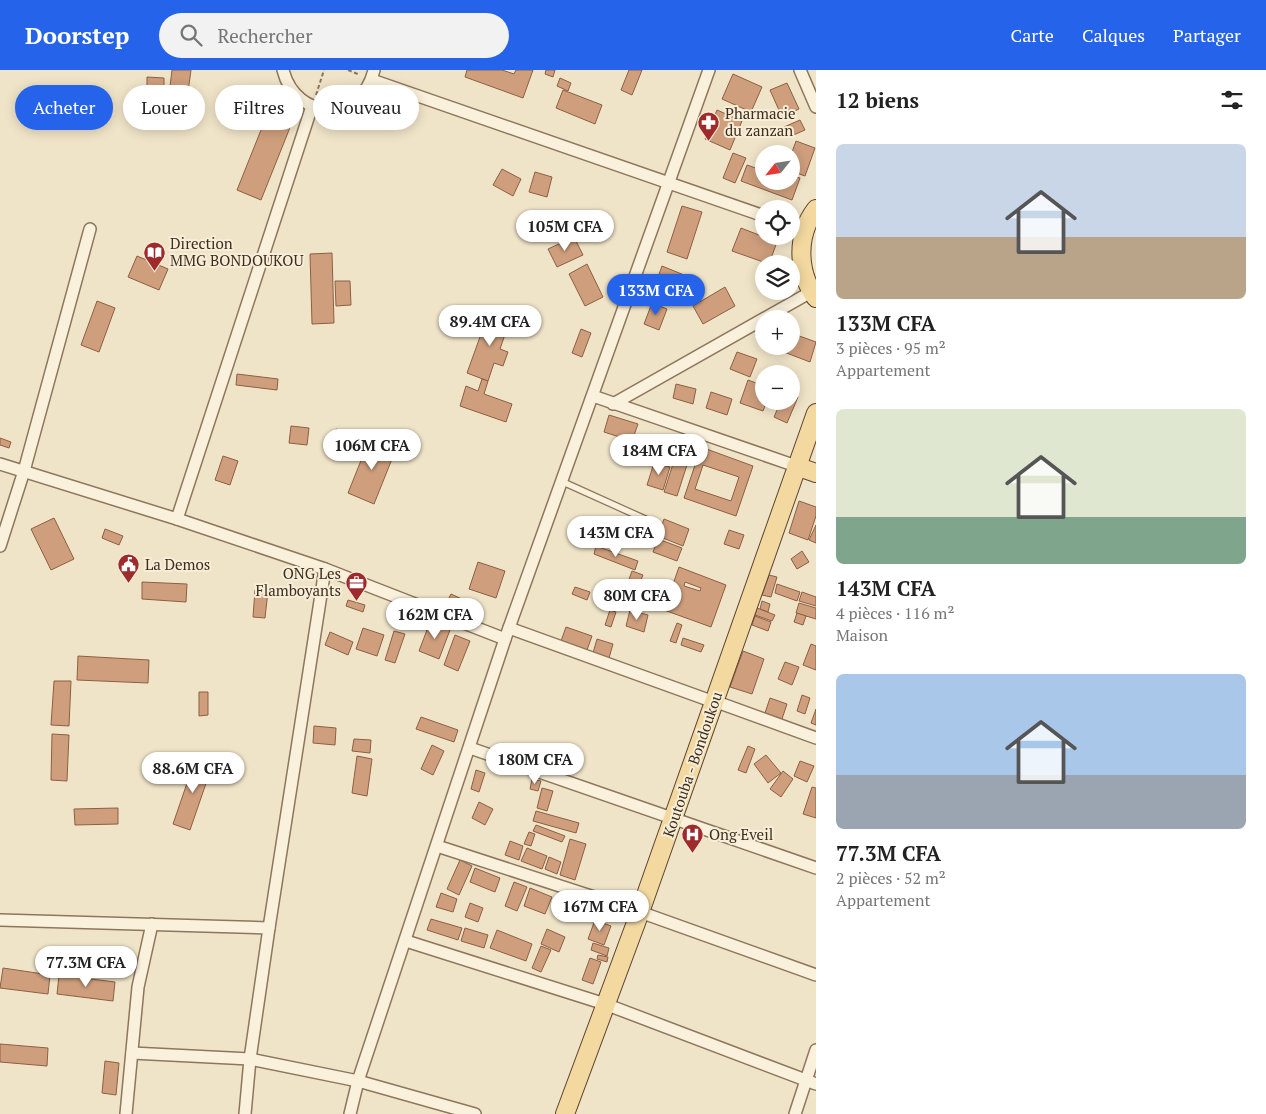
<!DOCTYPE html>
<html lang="fr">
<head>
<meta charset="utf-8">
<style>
  body { margin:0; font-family:"PT Serif",serif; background:#f2f2f2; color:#222; height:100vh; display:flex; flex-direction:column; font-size:19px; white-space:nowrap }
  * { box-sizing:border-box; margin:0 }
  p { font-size:16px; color:#767676 }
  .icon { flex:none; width:28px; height:28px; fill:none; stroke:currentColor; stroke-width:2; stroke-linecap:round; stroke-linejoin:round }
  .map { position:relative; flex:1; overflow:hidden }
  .panel { display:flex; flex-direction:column; background:#fff; width:450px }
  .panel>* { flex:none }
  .hud { position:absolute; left:15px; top:15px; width:475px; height:45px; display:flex; gap:10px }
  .needle { width:32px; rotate:240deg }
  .buttons { position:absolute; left:755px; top:75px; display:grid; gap:10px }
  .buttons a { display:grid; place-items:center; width:45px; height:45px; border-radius:50%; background:#fff; box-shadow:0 2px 12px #0003; font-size:25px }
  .price { position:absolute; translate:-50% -42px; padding:0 11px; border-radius:18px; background:#fff; color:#222; font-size:16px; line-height:32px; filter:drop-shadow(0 1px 2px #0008) }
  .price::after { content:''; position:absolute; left:50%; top:30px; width:15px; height:11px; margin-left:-8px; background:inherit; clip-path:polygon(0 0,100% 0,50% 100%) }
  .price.selected { background:#2563eb; color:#fff }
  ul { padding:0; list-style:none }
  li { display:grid; align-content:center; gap:10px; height:265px; padding:0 20px }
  li span { display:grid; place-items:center; height:155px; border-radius:8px; color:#555 }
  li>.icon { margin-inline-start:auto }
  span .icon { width:90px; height:90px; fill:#fffc; stroke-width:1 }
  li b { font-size:21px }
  h2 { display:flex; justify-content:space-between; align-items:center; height:60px; padding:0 20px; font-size:21px }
  .pill { padding:0 18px; border-radius:22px; background:#fff; box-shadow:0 2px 12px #0003; font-size:18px; line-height:45px }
  .pill.selected { background:#2563eb; color:#fff }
  header { display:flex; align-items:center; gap:30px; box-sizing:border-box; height:70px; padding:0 25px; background:#2563eb; color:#fff }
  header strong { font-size:24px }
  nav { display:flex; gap:28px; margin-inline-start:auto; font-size:18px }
  .search { width:350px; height:45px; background:#f2f2f2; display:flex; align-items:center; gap:12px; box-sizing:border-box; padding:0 18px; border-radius:28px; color:#767676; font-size:19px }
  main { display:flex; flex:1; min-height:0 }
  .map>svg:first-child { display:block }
  .building { fill:#cf9f7d; stroke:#8d5f41; fill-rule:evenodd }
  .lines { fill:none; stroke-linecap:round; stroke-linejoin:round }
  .lane-casing { stroke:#8d765c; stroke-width:8 }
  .street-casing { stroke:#8d765c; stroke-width:14 }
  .primary-casing { stroke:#5b4430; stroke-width:20 }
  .path { stroke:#8d765c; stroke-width:2; stroke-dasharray:4 2.5; stroke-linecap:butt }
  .lane { stroke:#faf1dc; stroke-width:5.5 }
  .street { stroke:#faf1dc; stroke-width:11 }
  .primary { stroke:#f3d9a0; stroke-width:18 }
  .labels { text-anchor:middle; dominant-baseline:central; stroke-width:4; stroke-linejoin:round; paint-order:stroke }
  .poi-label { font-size:15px; fill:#3d2e20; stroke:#f7eed8; text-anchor:start }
  .street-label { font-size:15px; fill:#3d2e20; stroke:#f7eed8 }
</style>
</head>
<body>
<header>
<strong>Doorstep</strong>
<div class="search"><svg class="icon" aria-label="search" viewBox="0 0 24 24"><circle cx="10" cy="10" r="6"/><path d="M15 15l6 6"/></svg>Rechercher</div>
<nav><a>Carte</a><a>Calques</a><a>Partager</a></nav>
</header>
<main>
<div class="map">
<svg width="816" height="1044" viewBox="0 0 816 1044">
  <rect width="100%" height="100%" fill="#f0e4c8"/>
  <g class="building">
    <path d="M172,0H191L185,44L167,41Z"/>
    <path d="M467,0H502L514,4L516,0H533L523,28L465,7Z"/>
    <path d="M546,0H555L553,7L545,4Z"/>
    <path d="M629,0H642L632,25L621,20Z"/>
    <path d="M733,4L762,17L751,42L722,29Z"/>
    <path d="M147,7L164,8V43H147V33H139V19H147Z"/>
    <path d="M560,8L571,13L568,21L557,16Z"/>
    <path d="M787,13L799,39L782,47L770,20Z"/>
    <path d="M563,20L602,35L595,54L556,38Z"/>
    <path d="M76,21L94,28L84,52L66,45Z"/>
    <path d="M717,40L742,51L730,80L705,69Z"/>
    <path d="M267,45L291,55L261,130L237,120Z"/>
    <path d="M800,50L805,60L789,67L784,57Z"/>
    <path d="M796,71L815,78L805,106L791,101V85Z"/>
    <path d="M733,83L746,88L735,113L723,108Z"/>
    <path d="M747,95L764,101V111H791V105L800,108L792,130L741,111Z"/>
    <path d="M502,99L521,109L513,126L493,115Z"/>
    <path d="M535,102L552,107L547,127L529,122Z"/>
    <path d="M682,136L702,142L687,189L667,182Z"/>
    <path d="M741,158L777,172L769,194L732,181Z"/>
    <path d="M574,167L583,185L557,197L548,179Z"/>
    <path d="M332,183L334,253L312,254L310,184Z"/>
    <path d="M137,186L168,199L159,220L128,207Z"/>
    <path d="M587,194L603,227L585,236L569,204Z"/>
    <path d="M662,196L689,207L681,229L654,218Z"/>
    <path d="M335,211H350L351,235L336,236Z"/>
    <path d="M725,217L735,236L703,254L693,236Z"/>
    <path d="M97,231L115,238L99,282L81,275Z"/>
    <path d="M652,233L667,239L659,260L644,254Z"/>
    <path d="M489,242L510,250L500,279L508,282L503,296L494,293L488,311L467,303Z"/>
    <path d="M581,259L591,263L582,287L572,283Z"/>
    <path d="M791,263L816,272L810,292L771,277L791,276Z"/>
    <path d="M737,282L757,289L750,307L730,299Z"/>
    <path d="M779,296L792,301L791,304H776Z"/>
    <path d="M237,304L278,309L277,320L236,315Z"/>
    <path d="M482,309L488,311L484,324L512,334L506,352L460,336L466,316L478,321Z"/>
    <path d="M748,310L764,316V331H767L763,341L740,333Z"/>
    <path d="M676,314L696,319L693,334L673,328Z"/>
    <path d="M711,322L732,329L727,345L706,338Z"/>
    <path d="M791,325L798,327L787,353L774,347L781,331H791Z"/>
    <path d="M609,345L638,354L632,371L604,362Z"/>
    <path d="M291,356L309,358L307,375L289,373Z"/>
    <path d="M336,359L346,363L342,374L332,370Z"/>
    <path d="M0,368L11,372L9,378L0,375Z"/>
    <path d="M370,368L396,379L374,434L348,423Z"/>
    <path d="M681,369L694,373L677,426L664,422Z"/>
    <path d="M701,377L753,396L736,446L684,428ZM703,395L739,407L731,431L695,419Z"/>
    <path d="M223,386L238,391L230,415L215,410Z"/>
    <path d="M654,393L670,397L663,420L647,415Z"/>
    <path d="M799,431L816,437V446L808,470L789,463Z"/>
    <path d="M590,447L606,451L604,460L588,456Z"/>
    <path d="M54,448L74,489L51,500L31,459Z"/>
    <path d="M664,449L689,459L683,476L658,466Z"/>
    <path d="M816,455V473L809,470Z"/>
    <path d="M105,459L123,466L119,475L102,468Z"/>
    <path d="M729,460L744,465L739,479L724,474Z"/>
    <path d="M658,469L682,478L677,491L653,482Z"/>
    <path d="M596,476L638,491L635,500L594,484Z"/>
    <path d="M802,481L809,492L797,499L791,489Z"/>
    <path d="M478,492L505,501L496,528L469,519Z"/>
    <path d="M679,497L726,515L711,557L664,540ZM685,512L701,518L700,521L684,516Z"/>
    <path d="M632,501L643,505L631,535L621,531Z"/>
    <path d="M769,505L777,507L771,527L762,525Z"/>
    <path d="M142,512L187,514L186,532L142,529Z"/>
    <path d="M777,514L800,522L797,531L775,523Z"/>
    <path d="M575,517L590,522L587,530L572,524Z"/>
    <path d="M255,520L268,521L265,548L253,547Z"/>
    <path d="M802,522L816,527V536L799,531Z"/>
    <path d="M451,524L466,531L463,537L448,530Z"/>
    <path d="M597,525L612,530L609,537L595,532Z"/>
    <path d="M348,530L365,535L363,542L346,536Z"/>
    <path d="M762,531L770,534L768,542L760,539Z"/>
    <path d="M799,533L816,538V549L796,543Z"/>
    <path d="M396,536L413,543L408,555L391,548Z"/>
    <path d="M757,538L775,545L772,551L755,545Z"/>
    <path d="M610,540L616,542L611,557L605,555Z"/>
    <path d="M630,540L648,545L644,562L626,556Z"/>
    <path d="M797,543L806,546L803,555L794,552Z"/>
    <path d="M755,546L771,552L768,561L752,555Z"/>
    <path d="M430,552L450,560L439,589L419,581Z"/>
    <path d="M677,553L682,555L676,573L670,571Z"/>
    <path d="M566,557L592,566L587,580L561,571Z"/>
    <path d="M363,558L384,565L377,586L356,579Z"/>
    <path d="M394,561L405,564L395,593L385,590Z"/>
    <path d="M330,562L353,572L348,585L325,575Z"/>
    <path d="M455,565L470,571L458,601L444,595Z"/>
    <path d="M683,568L704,575L701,582L681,575Z"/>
    <path d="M597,569L613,574L609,588L593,583Z"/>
    <path d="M811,574L816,576V600L803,595Z"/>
    <path d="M743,581L764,589L752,624L730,617Z"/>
    <path d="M78,586L149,590L148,613L77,610Z"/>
    <path d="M785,592L799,597L792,615L778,609Z"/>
    <path d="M54,611H71L69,656L51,655Z"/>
    <path d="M199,622H208V645L199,646Z"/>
    <path d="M802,625L810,628L805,644L797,641Z"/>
    <path d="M770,628L787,634L782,649L765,643Z"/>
    <path d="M816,639V655L811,653Z"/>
    <path d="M421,647L458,660L454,672L416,659Z"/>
    <path d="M314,656L336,658L335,675L313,673Z"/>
    <path d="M52,664L69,665L67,711L51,710Z"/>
    <path d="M354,669L371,670L370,683L352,681Z"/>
    <path d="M432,675L444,681L433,705L421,699Z"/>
    <path d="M748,676L755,679L746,703L738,700Z"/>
    <path d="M766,685L781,703L768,713L754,694Z"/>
    <path d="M357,686L372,689L367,726L352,723Z"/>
    <path d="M196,687L213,693L190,760L173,754Z"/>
    <path d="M800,691L814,696L807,712L794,706Z"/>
    <path d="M476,700L485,703L479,722L471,719Z"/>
    <path d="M783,701L793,709L781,727L770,719Z"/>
    <path d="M532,709L541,711L538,721L530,719Z"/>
    <path d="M812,717L816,718V748L803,744Z"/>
    <path d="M542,718L553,721L547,741L537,738Z"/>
    <path d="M479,732L493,739L485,755L472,748Z"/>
    <path d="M118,738V754L75,755L74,739Z"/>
    <path d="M536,741L579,753L576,763L533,751Z"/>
    <path d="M536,755L565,766L562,772L533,761Z"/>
    <path d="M529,762L535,764L531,776L524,774Z"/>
    <path d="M570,769L586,774L575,810L560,805Z"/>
    <path d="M510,771L523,776L519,790L505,785Z"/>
    <path d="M527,778L547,786L542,799L521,791Z"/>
    <path d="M549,787L561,792L557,804L545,799Z"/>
    <path d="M460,790L472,796L459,825L447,819Z"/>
    <path d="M475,798L500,808L495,822L470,812Z"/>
    <path d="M514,812L527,817L517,841L505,836Z"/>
    <path d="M530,818L552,827L545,844L524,836Z"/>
    <path d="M441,823L457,829L453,842L436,837Z"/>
    <path d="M470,833L483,838L478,852L465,847Z"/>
    <path d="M431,849L462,858L458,870L427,860Z"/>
    <path d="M595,850L611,856L604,875L588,869Z"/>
    <path d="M465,858L488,865L484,878L461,871Z"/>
    <path d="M547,859L565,867L559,882L541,874Z"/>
    <path d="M497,860L532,874L526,891L490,878Z"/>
    <path d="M593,873L609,878L607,886L591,880Z"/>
    <path d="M541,876L551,880L541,902L532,898Z"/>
    <path d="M598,885L608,887L607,892L597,889Z"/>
    <path d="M590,888L601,892L593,914L582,910Z"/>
    <path d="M3,898L50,905L48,924L0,918Z"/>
    <path d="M59,905L115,912L113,931L57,924Z"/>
    <path d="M0,974L48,978L47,996L0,992Z"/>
    <path d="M105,991L119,993L116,1025L102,1023Z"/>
  </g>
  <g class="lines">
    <defs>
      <path id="lane" d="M563,412L645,449"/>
      <g id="street">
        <path d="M283,0C296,52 362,52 374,0"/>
        <path d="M800,0L816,37"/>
        <path d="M372,10L764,146"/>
        <path d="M791,155L805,160"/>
        <path d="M593,326L796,396"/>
        <path d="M613,334L811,222"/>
        <path d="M0,394L177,449L325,499L505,569"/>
        <path d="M177,449L312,36"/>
        <path d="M0,476L24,401L90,159"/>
        <path d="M509,558L714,632"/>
        <path d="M714,631L816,668"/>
        <path d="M470,678L816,798"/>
        <path d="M437,776L640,842L816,905"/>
        <path d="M0,850L269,858"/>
        <path d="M406,871L605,934L816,1014"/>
        <path d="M132,983L250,989L358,1011L475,1044"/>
        <path d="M126,1044L138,917L152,854"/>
        <path d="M245,1044L250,989L269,858L325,499"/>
        <path d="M350,1044L358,1011L505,569L709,0"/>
        <path d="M795,1044L816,980"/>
      </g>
      <g id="primary">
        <path d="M816,139C796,165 797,202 816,228"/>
        <path d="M796,396L816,403"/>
        <path d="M565,1044L640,842L816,343"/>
      </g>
    </defs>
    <use href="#lane" class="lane-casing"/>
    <use href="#street" class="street-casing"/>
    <use href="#primary" class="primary-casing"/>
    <g class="path">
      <path d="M348,0L360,5"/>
      <path d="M316,25L324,0"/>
    </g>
    <use href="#lane" class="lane"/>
    <use href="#street" class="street"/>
    <use href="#primary" class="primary"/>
  </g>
  <defs>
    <symbol id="pharmacy-pin" viewBox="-11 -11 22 30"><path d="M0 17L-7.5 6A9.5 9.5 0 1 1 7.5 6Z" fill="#9e2a2b" stroke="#f7eed8"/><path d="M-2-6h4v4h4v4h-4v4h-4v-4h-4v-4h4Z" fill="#fff"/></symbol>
    <symbol id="library-pin" viewBox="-11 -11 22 30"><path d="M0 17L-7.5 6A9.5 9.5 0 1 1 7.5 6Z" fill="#9e2a2b" stroke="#f7eed8"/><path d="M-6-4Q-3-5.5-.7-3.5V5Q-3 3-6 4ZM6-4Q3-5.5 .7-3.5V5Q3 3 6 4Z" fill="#fff"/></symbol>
    <symbol id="civic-pin" viewBox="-11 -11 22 30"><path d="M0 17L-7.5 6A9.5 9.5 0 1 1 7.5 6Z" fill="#9e2a2b" stroke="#f7eed8"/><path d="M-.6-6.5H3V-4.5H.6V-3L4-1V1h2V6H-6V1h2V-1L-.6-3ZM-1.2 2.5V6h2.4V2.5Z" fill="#fff"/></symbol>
    <symbol id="office-pin" viewBox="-11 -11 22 30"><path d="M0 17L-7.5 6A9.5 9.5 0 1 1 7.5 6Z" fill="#9e2a2b" stroke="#f7eed8"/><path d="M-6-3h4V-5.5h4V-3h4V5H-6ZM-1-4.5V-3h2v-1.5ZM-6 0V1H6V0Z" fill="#fff"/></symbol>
    <symbol id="hospital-pin" viewBox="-11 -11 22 30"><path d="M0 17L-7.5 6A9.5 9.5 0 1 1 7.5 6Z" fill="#9e2a2b" stroke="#f7eed8"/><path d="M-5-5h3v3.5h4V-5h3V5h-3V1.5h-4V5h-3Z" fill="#fff"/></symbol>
  </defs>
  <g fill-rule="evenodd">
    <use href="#pharmacy-pin" x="696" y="40" width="25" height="34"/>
    <use href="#library-pin" x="142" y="170" width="25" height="34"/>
    <use href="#civic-pin" x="116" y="482" width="25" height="34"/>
    <use href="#office-pin" x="344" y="500" width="25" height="34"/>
    <use href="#hospital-pin" x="680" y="752" width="25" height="34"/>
  </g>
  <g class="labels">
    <g class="poi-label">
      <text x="725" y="43">Pharmacie<tspan x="725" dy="17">du zanzan</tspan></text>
      <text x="170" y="173">Direction<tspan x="170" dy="17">MMG BONDOUKOU</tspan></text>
      <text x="145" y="494">La Demos</text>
      <text x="341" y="503" text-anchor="end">ONG Les<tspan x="341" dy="17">Flamboyants</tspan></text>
      <text x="709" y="764">Ong Eveil</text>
    </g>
    <g class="street-label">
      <text transform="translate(692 694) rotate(-71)">Koutouba - Bondoukou</text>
    </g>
  </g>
</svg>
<div class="buttons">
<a><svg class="needle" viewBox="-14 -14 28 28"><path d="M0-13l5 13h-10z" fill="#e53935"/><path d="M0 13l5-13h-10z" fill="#767676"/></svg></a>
<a><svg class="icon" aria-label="locate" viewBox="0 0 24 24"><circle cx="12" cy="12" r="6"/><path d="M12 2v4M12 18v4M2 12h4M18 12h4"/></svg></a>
<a><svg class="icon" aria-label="layers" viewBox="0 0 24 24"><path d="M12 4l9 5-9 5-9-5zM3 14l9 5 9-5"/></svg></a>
<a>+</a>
<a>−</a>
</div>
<b class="price" style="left:565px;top:182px">105M CFA</b>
<b class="price selected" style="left:656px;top:246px">133M CFA</b>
<b class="price" style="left:490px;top:277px">89.4M CFA</b>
<b class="price" style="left:372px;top:401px">106M CFA</b>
<b class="price" style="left:659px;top:406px">184M CFA</b>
<b class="price" style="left:616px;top:488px">143M CFA</b>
<b class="price" style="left:637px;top:551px">80M CFA</b>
<b class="price" style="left:435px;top:570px">162M CFA</b>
<b class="price" style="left:535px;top:715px">180M CFA</b>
<b class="price" style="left:193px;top:724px">88.6M CFA</b>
<b class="price" style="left:600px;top:862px">167M CFA</b>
<b class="price" style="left:86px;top:918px">77.3M CFA</b>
<div class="hud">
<a class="pill selected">Acheter</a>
<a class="pill">Louer</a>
<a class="pill">Filtres</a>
<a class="pill">Nouveau</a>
</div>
</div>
<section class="panel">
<h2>12 biens<svg class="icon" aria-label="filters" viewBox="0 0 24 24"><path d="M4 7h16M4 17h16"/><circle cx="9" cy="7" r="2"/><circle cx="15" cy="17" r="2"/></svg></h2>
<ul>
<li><span style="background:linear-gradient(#c9d6e8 60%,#b9a48a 0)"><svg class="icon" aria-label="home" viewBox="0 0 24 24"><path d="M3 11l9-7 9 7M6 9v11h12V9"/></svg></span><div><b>133M CFA</b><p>3 pièces · 95 m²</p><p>Appartement</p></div></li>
<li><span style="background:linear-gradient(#dfe7d0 70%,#7fa58c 0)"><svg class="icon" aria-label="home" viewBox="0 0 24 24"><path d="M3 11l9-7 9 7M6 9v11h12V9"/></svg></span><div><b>143M CFA</b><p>4 pièces · 116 m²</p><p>Maison</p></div></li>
<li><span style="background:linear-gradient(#a9c7e8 65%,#9aa5b1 0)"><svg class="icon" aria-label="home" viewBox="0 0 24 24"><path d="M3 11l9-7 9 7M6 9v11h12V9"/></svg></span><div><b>77.3M CFA</b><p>2 pièces · 52 m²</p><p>Appartement</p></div></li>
</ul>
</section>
</main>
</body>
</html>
